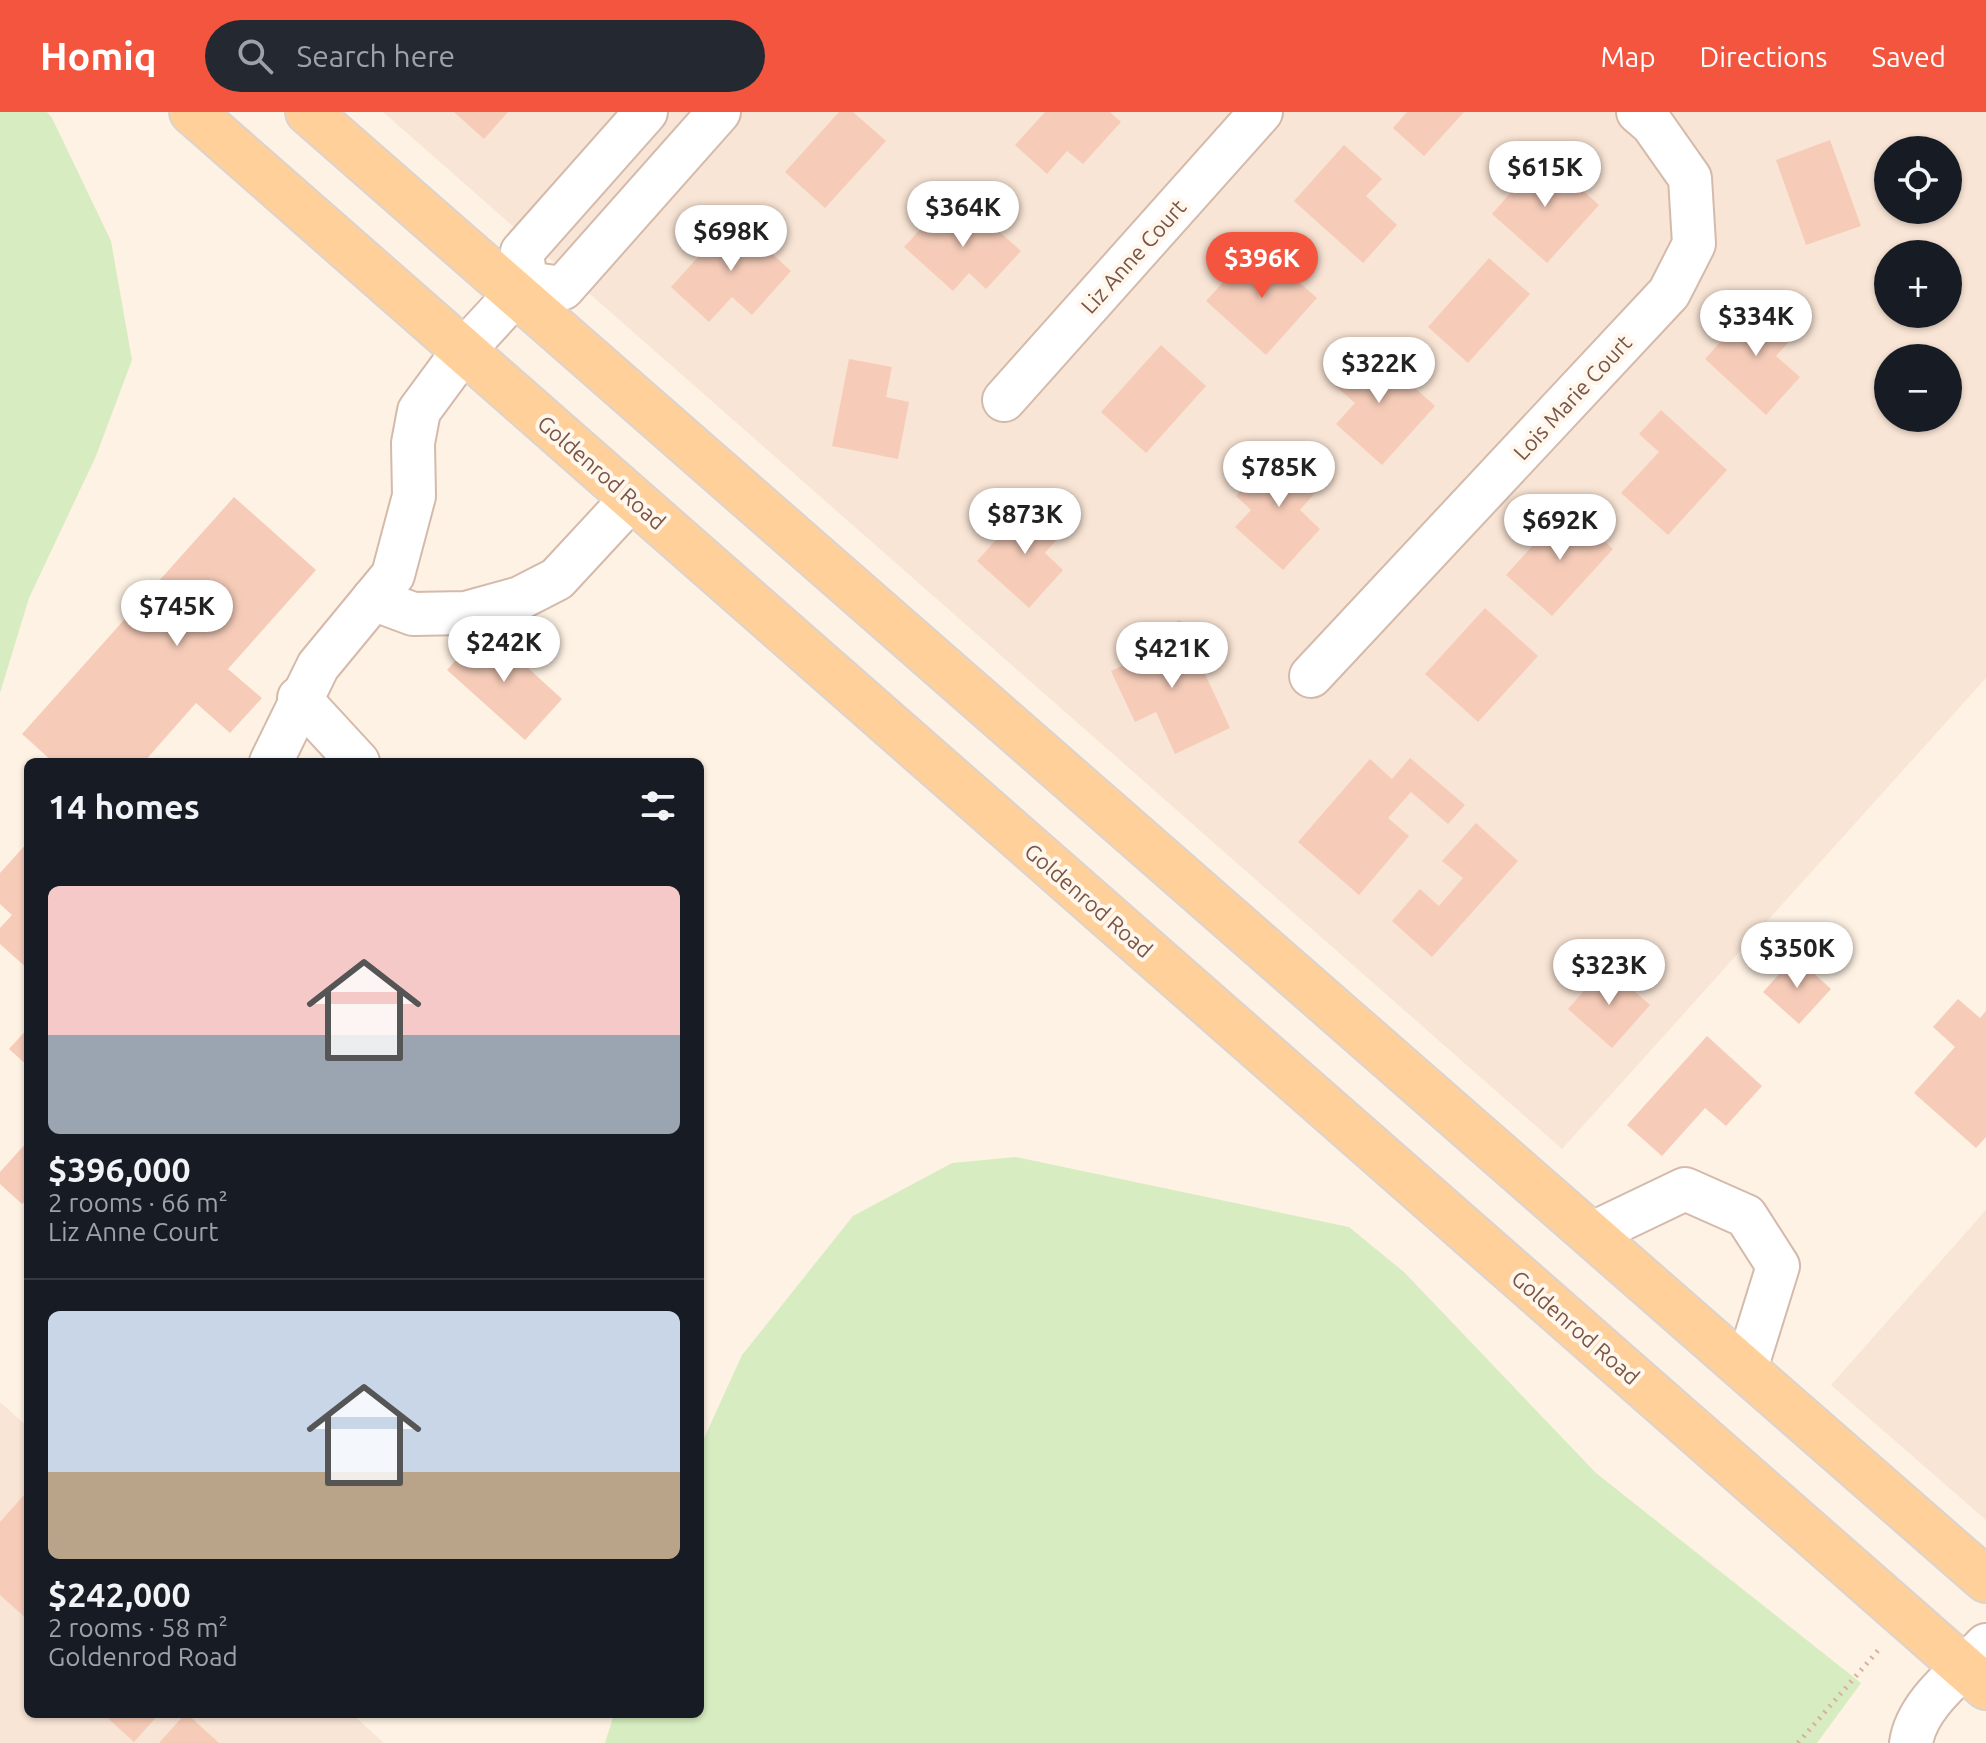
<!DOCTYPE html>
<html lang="en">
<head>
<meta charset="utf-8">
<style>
  body { margin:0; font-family:Ubuntu,sans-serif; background:#242831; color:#f1f3f6; height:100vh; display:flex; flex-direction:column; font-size:30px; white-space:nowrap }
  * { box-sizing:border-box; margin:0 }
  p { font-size:26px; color:#9ea1a6 }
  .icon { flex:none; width:44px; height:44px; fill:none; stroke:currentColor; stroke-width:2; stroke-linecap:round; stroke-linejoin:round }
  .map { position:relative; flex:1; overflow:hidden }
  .details { position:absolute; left:24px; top:646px; width:680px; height:960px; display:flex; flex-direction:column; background:#171b24; border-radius:12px; box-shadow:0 2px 6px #0004 }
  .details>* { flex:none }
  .fabs { position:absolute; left:1874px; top:24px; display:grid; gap:16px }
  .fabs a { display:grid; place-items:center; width:88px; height:88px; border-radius:50%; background:#171b24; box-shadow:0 2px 6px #0004; font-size:40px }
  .price { position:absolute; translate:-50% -68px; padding:0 18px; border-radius:28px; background:#fff; color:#222; font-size:26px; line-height:52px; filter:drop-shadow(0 2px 4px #0008) }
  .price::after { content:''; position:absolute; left:50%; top:48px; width:24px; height:18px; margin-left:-12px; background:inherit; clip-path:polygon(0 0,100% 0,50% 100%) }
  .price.current { background:#f3553e; color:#fff }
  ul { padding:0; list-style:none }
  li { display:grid; align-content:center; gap:16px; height:424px; padding:0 24px }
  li+li { border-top:2px solid #363941 }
  li span { display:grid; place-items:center; height:248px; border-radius:12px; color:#555 }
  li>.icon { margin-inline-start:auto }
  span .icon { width:144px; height:144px; fill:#fffc; stroke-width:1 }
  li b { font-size:34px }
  h2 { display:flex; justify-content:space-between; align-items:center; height:96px; padding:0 24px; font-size:34px }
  header { display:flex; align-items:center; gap:48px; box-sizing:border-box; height:112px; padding:0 40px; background:#f3553e; color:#fff }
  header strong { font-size:38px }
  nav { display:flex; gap:44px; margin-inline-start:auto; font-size:28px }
  .search { width:560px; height:72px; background:#242831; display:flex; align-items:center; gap:20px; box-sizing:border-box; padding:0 28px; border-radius:44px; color:#9ea1a6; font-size:30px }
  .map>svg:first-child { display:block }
  .residential { fill:#f9e5d5; fill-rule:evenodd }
  .green { fill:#d7edc1 }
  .building { fill:#f6ccb9 }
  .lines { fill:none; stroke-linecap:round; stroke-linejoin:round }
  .minor-casing { stroke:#d4baab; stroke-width:46 }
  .major-casing { stroke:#dcd3cf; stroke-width:48 }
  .path { stroke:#dcaf9c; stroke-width:5; stroke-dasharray:2 6; stroke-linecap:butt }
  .minor { stroke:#fff; stroke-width:42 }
  .major { stroke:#ffd09a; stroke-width:44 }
  .labels { text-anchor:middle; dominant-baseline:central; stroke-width:8; stroke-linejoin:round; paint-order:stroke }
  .street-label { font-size:22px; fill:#7a5447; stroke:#fff6ec }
</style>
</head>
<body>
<header>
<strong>Homiq</strong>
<div class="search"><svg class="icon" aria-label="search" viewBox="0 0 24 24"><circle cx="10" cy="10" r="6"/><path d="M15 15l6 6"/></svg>Search here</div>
<nav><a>Map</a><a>Directions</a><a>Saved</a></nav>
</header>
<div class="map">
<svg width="1986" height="1631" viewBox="0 0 1986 1631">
  <rect width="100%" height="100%" fill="#fef2e4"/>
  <g class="residential">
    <path d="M383,0H1986V566L1562,1037ZM1888,38H1948V98H1888ZM1888,142H1948V202H1888ZM1888,246H1948V306H1888Z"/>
    <path d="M1986,1098V1408L1831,1273Z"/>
    <path d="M0,1290L28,1315V1602H352L384,1631H0Z"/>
  </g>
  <g class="green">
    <path d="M0,0H47L52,6L111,129L132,248L96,344L29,486L0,581Z"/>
    <path d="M1016,1045L1349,1115L1404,1160L1596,1361L1861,1571L1817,1631H605L614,1602H700V1335L742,1243L853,1104L952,1051Z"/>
  </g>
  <g class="building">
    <path d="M454,0H508L484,27Z"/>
    <path d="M839,0H853L886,29L825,96L785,60Z"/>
    <path d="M1045,0H1110L1121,10L1083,52L1067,39L1047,62L1015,33Z"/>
    <path d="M1407,0H1464L1424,44L1393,16Z"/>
    <path d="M1830,28L1861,114L1806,133L1776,48Z"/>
    <path d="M1344,33L1382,67L1366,84L1397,113L1363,151L1294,89Z"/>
    <path d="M1543,43L1599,93L1547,151L1492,102Z"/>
    <path d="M968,92L1021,139L986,177L969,161L953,179L904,135L937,99L951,111Z"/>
    <path d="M733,106L791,159L752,203L732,185L709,210L671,175Z"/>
    <path d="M1257,133L1317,186L1266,243L1206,189Z"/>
    <path d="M1489,146L1530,182L1468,251L1428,215Z"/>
    <path d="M1758,188L1796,222L1776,244L1800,265L1766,303L1705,247Z"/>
    <path d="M1366,232L1435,294L1382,353L1336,312L1355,291L1332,271Z"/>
    <path d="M1161,233L1206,274L1146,341L1101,300Z"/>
    <path d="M849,247L892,255L886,285L909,290L898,347L832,334Z"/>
    <path d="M1661,298L1727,358L1668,423L1621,381L1659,340L1639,322Z"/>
    <path d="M1279,336L1321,374L1300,398L1320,417L1283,458L1235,415L1251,398L1236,384Z"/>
    <path d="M234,385L316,458L228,557L262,586L230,621L196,591L144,650H53L22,622Z"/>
    <path d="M1030,390L1063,420L1045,441L1063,458L1029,496L977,449Z"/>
    <path d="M1567,396L1613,437L1552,504L1506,463Z"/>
    <path d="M1485,496L1538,544L1478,610L1425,562Z"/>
    <path d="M1180,508L1230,616L1175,642L1156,600L1135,610L1111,559L1155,539L1148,523Z"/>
    <path d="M484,516L562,587L525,628L447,558Z"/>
    <path d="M1410,646L1465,693L1448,712L1411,680L1388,706L1409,724L1359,783L1298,730L1370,647L1392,667Z"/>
    <path d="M1476,711L1518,749L1432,845L1392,809L1420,777L1439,794L1463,766L1442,749Z"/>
    <path d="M28,730V857L0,832V816L12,803L0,792V761Z"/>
    <path d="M1795,844L1831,877L1799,912L1763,880Z"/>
    <path d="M1606,854L1650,893L1612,936L1568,897Z"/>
    <path d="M1958,887L1980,906L1986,899V1025L1976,1036L1914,981L1955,935L1933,915Z"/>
    <path d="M28,916V954L9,937Z"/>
    <path d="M1707,924L1762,974L1726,1014L1705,996L1662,1044L1627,1013Z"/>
    <path d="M28,1029V1086L22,1092L0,1072V1060Z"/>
    <path d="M25,1382L28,1385V1508L0,1483V1410Z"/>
    <path d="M103,1602H159L134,1630Z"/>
    <path d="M185,1602H187L219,1631H159Z"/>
  </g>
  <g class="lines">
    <defs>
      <g id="minor">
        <path d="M526,171L563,176L719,0"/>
        <path d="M1004,288L1261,0"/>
        <path d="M373,487L413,502L466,501L520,486L557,467L632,386"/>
        <path d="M1311,564L1669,181L1694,132L1690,66L1652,12L1638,0"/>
        <path d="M299,586L358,650"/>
        <path d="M271,650L318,554L393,463L414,384L413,331L419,299L464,238L526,171L522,140L646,0"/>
        <path d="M1591,1122L1685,1077L1746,1104L1778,1154L1746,1257"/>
        <path d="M1911,1631C1917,1591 1960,1561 1986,1533"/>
      </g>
      <g id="major">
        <path d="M192,0L1986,1575"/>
        <path d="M308,0L1986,1468"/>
      </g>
    </defs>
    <use href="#minor" class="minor-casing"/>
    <use href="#major" class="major-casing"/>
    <path class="path" d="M1798,1631L1881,1535"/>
    <use href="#minor" class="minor"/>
    <use href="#major" class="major"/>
  </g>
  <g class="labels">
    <g class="street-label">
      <text transform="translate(1133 144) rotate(-48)">Liz Anne Court</text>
      <text transform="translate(1572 285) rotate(-47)">Lois Marie Court</text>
      <text transform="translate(602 360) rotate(41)">Goldenrod Road</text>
      <text transform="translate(1089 788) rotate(41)">Goldenrod Road</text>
      <text transform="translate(1576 1215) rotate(41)">Goldenrod Road</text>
    </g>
  </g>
</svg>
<div class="fabs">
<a><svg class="icon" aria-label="locate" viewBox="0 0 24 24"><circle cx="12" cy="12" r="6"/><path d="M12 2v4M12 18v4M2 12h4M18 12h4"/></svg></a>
<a>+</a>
<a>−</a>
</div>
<b class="price" style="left:1545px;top:97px">$615K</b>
<b class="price" style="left:963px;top:137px">$364K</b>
<b class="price" style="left:731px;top:161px">$698K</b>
<b class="price current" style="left:1262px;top:188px">$396K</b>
<b class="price" style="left:1756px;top:246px">$334K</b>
<b class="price" style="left:1379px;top:293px">$322K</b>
<b class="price" style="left:1279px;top:397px">$785K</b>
<b class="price" style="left:1025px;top:444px">$873K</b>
<b class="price" style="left:1560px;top:450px">$692K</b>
<b class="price" style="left:177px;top:536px">$745K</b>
<b class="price" style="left:504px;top:572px">$242K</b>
<b class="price" style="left:1172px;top:578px">$421K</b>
<b class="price" style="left:1797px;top:878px">$350K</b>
<b class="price" style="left:1609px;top:895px">$323K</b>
<section class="details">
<h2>14 homes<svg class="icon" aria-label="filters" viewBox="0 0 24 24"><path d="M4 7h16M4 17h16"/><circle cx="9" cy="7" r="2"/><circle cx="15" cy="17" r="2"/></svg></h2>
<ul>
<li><span style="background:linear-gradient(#f6c9c9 60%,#9aa5b1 0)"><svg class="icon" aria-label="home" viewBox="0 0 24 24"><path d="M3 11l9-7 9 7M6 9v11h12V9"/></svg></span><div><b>$396,000</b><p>2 rooms · 66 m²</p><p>Liz Anne Court</p></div></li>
<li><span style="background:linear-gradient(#c9d6e8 65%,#b9a48a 0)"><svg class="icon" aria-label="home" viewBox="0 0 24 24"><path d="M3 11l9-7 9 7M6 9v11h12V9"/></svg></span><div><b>$242,000</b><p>2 rooms · 58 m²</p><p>Goldenrod Road</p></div></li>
</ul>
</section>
</div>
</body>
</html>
